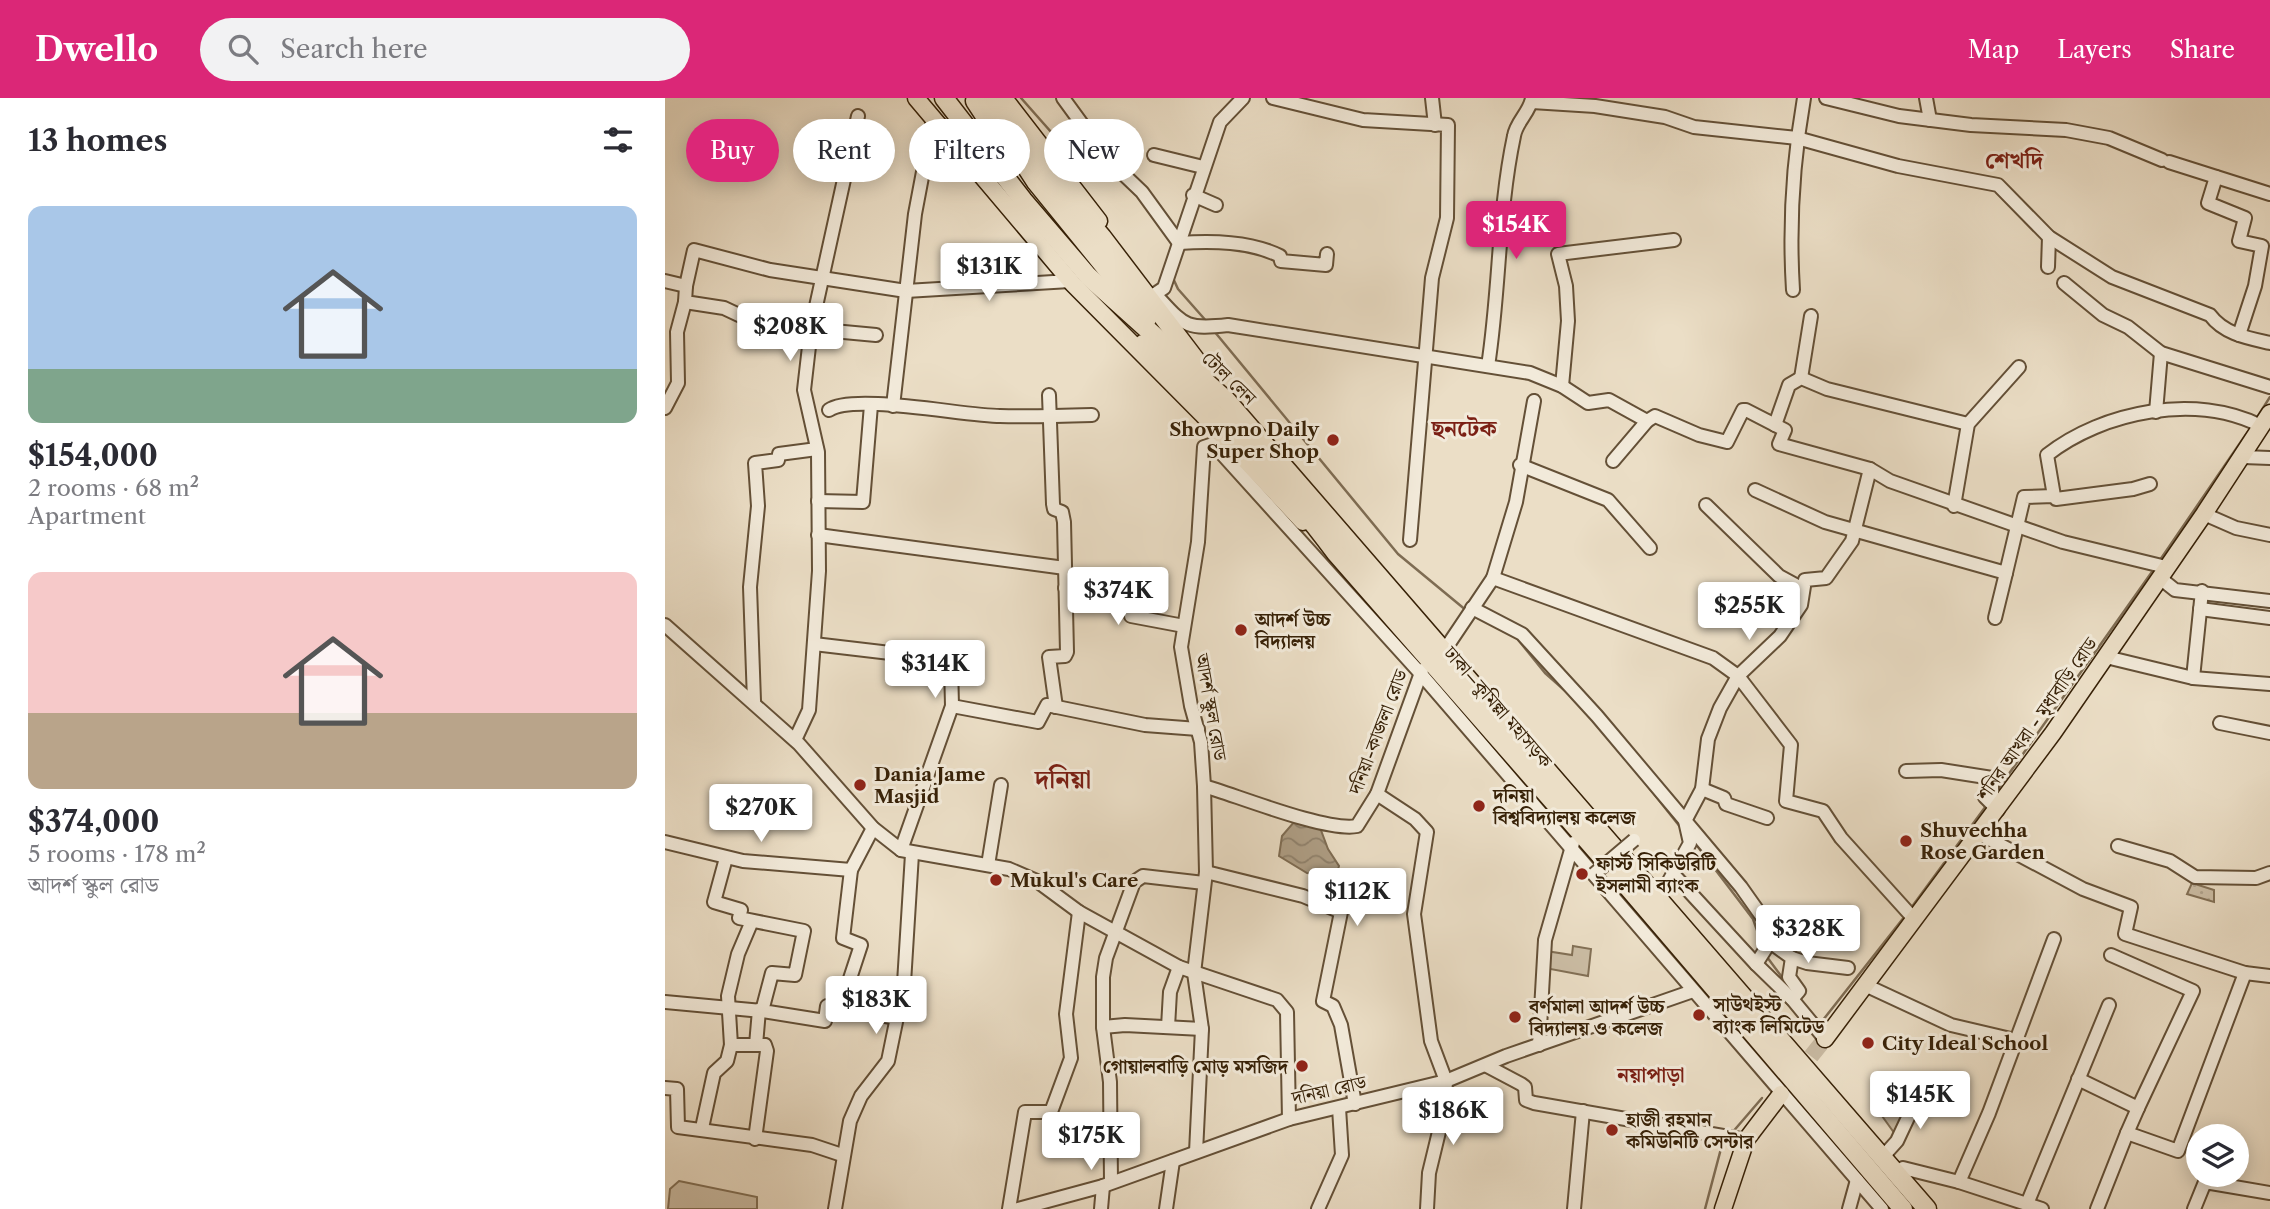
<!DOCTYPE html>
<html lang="en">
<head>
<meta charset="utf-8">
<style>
  body { margin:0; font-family:"Libre Caslon Text","Noto Serif Bengali",serif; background:#f2f2f3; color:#2b2b33; height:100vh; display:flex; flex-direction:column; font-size:26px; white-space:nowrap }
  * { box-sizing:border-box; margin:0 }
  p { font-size:23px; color:#7c7c81 }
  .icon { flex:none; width:38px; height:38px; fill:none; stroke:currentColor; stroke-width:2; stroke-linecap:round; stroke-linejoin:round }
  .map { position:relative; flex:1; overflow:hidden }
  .drawer { display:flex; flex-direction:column; background:#fff; width:665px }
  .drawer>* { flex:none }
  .guide { position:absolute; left:21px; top:21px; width:665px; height:63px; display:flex; gap:14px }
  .fabs { position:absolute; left:1521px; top:1026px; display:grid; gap:14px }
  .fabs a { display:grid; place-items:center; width:63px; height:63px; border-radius:50%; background:#fff; box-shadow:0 4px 18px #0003; font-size:35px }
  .price { position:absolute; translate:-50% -60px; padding:0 16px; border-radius:7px; background:#fff; color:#222; font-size:23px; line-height:46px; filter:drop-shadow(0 2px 4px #0008) }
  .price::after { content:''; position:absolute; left:50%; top:42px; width:21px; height:16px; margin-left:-10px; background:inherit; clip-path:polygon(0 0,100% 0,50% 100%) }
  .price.selected { background:#db2777; color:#fff }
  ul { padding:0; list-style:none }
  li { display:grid; align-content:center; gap:14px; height:371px; padding:0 28px }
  li span { display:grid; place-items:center; height:217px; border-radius:14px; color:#555 }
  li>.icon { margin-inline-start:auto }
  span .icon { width:126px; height:126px; fill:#fffc; stroke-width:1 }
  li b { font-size:30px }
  h2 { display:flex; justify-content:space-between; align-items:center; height:84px; padding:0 28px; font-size:30px }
  .chip { padding:0 24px; border-radius:32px; background:#fff; box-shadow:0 4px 18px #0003; font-size:24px; line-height:63px }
  .chip.selected { background:#db2777; color:#fff }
  header { display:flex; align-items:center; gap:42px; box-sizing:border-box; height:98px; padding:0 35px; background:#db2777; color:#fff }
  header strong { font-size:33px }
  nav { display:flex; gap:38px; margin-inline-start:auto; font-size:24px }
  .search { width:490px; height:63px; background:#f2f2f3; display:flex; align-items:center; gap:18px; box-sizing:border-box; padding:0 24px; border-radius:38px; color:#7c7c81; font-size:26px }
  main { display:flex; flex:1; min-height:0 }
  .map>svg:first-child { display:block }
  .grass { fill:#ccbea6; stroke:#827056; stroke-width:2 }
  .park { fill:url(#park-dots); stroke:#827056; stroke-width:2 }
  .water { fill:url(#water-waves); stroke:#7e6c53; stroke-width:2 }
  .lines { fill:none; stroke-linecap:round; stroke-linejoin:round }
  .stream { stroke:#7e6c53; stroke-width:2.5 }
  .major-tunnel { stroke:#c7b8a0; stroke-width:16; stroke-dasharray:16 8; stroke-linecap:butt }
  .minor-casing { stroke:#645037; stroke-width:16 }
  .major-casing { stroke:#372107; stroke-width:19 }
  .highway-casing { stroke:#372107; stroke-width:21 }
  .minor { stroke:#f2eada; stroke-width:12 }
  .major { stroke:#ebdec6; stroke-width:16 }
  .highway { stroke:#ebdec6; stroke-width:18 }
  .minor-bridge-casing { stroke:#645037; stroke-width:16; stroke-linecap:butt }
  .minor-bridge { stroke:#f2eada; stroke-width:12 }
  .poi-dot { fill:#8f2418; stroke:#f2eada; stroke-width:2.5 }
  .labels { text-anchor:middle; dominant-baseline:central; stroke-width:6; stroke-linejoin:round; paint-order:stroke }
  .street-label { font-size:19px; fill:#372107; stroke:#f2eada }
  .poi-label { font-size:19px; font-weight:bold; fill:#372107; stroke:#f2eada; text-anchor:start }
  .neighbourhood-label { font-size:21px; font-weight:bold; fill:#7a1f14; stroke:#f2eada }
  .quarter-label { font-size:23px; font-weight:bold; fill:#7a1f14; stroke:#f2eada }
  .district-label { font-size:26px; font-weight:bold; fill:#7a1f14; stroke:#f2eada }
</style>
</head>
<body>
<header>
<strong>Dwello</strong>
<div class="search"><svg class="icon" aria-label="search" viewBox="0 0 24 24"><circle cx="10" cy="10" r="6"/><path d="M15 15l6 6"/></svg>Search here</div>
<nav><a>Map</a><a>Layers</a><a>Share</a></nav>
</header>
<main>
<section class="drawer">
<h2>13 homes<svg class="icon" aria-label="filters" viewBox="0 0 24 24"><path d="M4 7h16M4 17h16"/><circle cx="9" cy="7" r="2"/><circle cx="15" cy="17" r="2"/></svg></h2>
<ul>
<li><span style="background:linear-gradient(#a9c7e8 75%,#7fa58c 0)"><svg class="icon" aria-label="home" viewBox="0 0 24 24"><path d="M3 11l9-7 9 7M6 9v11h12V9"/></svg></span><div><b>$154,000</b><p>2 rooms · 68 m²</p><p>Apartment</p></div></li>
<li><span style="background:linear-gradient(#f6c9c9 65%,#b9a48a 0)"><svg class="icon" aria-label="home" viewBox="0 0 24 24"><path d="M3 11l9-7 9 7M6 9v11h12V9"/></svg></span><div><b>$374,000</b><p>5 rooms · 178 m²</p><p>আদর্শ স্কুল রোড</p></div></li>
</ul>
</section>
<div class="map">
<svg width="1605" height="1111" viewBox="0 0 1605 1111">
  <defs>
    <pattern id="park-dots" width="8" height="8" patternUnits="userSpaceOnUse" patternTransform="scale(1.75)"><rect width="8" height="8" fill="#ccbea6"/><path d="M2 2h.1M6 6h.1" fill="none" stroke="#b0a38d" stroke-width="1.8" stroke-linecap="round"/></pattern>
    <pattern id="water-waves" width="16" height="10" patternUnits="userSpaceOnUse" patternTransform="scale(1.75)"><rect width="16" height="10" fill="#ae9e85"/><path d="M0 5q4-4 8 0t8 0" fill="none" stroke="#8e806b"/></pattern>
  </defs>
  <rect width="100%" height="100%" fill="#ebdec6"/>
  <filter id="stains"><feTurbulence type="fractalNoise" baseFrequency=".00286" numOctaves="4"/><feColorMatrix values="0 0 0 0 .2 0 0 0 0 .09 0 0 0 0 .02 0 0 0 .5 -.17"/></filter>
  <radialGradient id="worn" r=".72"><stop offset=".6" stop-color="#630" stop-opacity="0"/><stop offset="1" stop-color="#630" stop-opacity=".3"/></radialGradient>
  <g class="grass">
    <path d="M908,848L926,851L923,878L880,870L881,853L907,857Z"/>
    <path d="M1225,975L1252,990L1230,1036L1207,1004Z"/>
    <path d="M14,1083L92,1099V1111H3L5,1091Z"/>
  </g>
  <path class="park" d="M1527,785L1549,792V804L1522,796Z"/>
  <path class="water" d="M629,724L654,727L663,751L674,768L671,778L642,775L614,758L617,738Z"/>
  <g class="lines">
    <g class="stream">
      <path d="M356,0L402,52H426"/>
      <path d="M507,178L513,191L543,225"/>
      <path d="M549,233L733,456L802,513"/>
      <path d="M1591,321L1605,299"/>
      <path d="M1495,462L1586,329"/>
      <path d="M851,539L880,575L906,598"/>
      <path d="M974,677L1016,730"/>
      <path d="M1331,694L1489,471"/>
      <path d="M1030,745L1088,821L1097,846"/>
      <path d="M1246,810L1321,708"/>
      <path d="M1102,859L1125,890"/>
      <path d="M1158,922L1240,818"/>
      <path d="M1066,1036L1097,1000"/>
      <path d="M1040,1111L1058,1043"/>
    </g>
    <path class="major-tunnel" d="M1131,977L1160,941"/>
    <defs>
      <g id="minor">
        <path d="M398,0L425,37L430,49L477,94L514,145C547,143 585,143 615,158L616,163L661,167L662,156"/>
        <path d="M578,0L555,24L499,190L490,196C519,227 519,232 563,227L865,275L897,288L923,305L944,302L982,323L990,318L1034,337L1062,344L1078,312H1081L1120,332L1114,346L1205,371L1225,383L1398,444L1501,469"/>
        <path d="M608,0L698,22L783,27L782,120L767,180L745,442"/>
        <path d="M767,0L770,27"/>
        <path d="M1161,0L1234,18L1306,27L1401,32L1444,40L1497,62"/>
        <path d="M1261,0L1265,22"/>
        <path d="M867,4L930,8L1000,19L1029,29L1132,40L1233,68L1333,87L1384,139L1447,179L1545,217C1559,236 1583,240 1605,245"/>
        <path d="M489,57L538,69"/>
        <path d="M1504,64L1605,96"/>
        <path d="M1551,79L1543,105L1580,120L1574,143L1597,148L1590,188L1574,237"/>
        <path d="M528,97L551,107"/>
        <path d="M1383,169L1384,139"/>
        <path d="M0,183L21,188L20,204L59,210L93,226L211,237"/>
        <path d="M1399,185L1438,217L1463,229L1496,255L1605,289"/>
        <path d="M21,188L29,152L105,172L241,193L405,183"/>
        <path d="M1128,192C1124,128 1128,63 1139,0"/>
        <path d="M823,268C835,191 833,113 849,38C851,24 865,14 867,0"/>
        <path d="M1136,280L1146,218"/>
        <path d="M897,288L903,223L901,188L893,156L1009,142"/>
        <path d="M384,297L388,406L389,411L397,414L399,424L402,554L400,558L384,559L391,609"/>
        <path d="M228,308L250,116L268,21"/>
        <path d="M0,310L13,285L12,234L20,204"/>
        <path d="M164,312C188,295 300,318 335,318C365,319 396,318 427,317"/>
        <path d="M1491,314L1496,255"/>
        <path d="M1110,327L1124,287L1136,280L1162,291L1303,326"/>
        <path d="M1578,359L1605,360"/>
        <path d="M948,363L982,323"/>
        <path d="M855,367L943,402L985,450"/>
        <path d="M1090,392L1160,424L1341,475L1359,399L1389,398L1391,401L1468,391L1485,386"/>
        <path d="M1389,398L1382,357C1438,313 1531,295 1596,328"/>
        <path d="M153,403L198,404L206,307"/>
        <path d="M1041,407L1114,478L1138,491"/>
        <path d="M1289,408L1303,326L1354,269"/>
        <path d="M1539,416L1571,430L1605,437"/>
        <path d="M153,437L400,470"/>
        <path d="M828,480L851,404L869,303"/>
        <path d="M1495,480L1510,492L1605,503"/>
        <path d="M400,490L466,505V518L519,528"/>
        <path d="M807,510L857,536L932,618L1076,789L1100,823L1105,844L1091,866L1009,777"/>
        <path d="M1535,511L1605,520"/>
        <path d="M1330,520L1341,475"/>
        <path d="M0,527L134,646L208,730L236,752L344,771L372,783L414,814L514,869L612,902L622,914L624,1021"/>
        <path d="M149,546L276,561L286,566L287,608L236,752"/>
        <path d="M783,547L828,480L1048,560L1073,578L1126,647L1121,703L1158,713L1176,740L1250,822"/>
        <path d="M1441,559L1528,580L1605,586"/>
        <path d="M1528,580L1537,493"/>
        <path d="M89,603L85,489L93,408L90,365L113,362L114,356L152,351"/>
        <path d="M287,608L373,624L382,607L480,627L533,631"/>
        <path d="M1555,625L1605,635"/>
        <path d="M130,642L144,612L154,473L153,354L139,292L146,231L193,18"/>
        <path d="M1241,673L1276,672L1327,680V696L1320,699L1333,712"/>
        <path d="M539,688C573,698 662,734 692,728L712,696L757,572"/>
        <path d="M1037,691L1059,700L1061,706L1102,720"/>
        <path d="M712,696L750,721L762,734L749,816L766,943L781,983L779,1013L764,1075L762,1111"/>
        <path d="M1315,736L1418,791L1466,809L1460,836L1580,875L1605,878"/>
        <path d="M0,744L78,763L186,772"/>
        <path d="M1453,748L1505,763L1530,779L1591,780L1605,775"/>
        <path d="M61,760L49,804L76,812L74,820L139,833L130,877L107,875L97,913L160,923L162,908L232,920"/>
        <path d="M323,767L336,687"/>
        <path d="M541,774L638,798L676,814L658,903L668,908L676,927L690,1006"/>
        <path d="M999,792L1025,745L1020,723L1037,691L1043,641L1055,610L1073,578L1115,538L1136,507L1140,482L1161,480L1187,443L1205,371"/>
        <path d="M87,823L73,856L63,898L66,947H99"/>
        <path d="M1105,844L1127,860L1124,879L1134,893L1127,901"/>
        <path d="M1446,857L1528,893L1473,1010"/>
        <path d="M1127,860L1142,865L1183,870"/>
        <path d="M1091,866L1127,901L1160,941"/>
        <path d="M1200,887L1286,927L1350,942"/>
        <path d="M0,904L97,913"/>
        <path d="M175,911L196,847L178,840L186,772L208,730"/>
        <path d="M438,929L460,927L537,931L529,875L541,774L539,688L536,644L526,608L516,549L533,444L539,349L548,346L756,576L1217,1111"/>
        <path d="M503,929L505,894L514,869"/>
        <path d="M874,947L880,842L908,745"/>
        <path d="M822,968L856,986L860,989L861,1002L869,1005L1081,1042"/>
        <path d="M1413,981L1473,1010L1462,1035L1513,1053L1580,875"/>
        <path d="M0,990L12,991L13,1029L147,1047L177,1057"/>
        <path d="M37,1030L49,975L62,963L66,947"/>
        <path d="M90,1041L102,953L100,947H91L94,912"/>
        <path d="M1223,1053L1232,1043L1255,994"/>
        <path d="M531,1054L537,931"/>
        <path d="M1238,1070L1294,1084L1377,1111"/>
        <path d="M446,1084L445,984L438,929V879L441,860L469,784L478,778L539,785"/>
        <path d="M1294,1084L1324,1015L1389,841"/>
        <path d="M1362,1106L1444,907"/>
        <path d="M170,1111L185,1023L196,998L223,963L239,885L247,756"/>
        <path d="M344,1111L360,1014H386L406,960L401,916L414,814"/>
        <path d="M353,1111L438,1088L624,1021L781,983L841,958L1028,893"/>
        <path d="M436,1111L438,1088"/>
        <path d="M501,1111L508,1063"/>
        <path d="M653,1111L677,1057L674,1010"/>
        <path d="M909,1111L918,1013"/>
        <path d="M1184,1111L1192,1082"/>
        <path d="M1432,1111L1462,1035"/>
        <path d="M1529,1111L1540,1084L1605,1095"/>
      </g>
      <g id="major">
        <path d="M251,0L408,186L537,316L638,424"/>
        <path d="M339,0L434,123"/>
        <path d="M1160,941L1388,635L1539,416L1605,315"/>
        <path d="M1058,1111L1081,1042L1116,996"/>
      </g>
      <g id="highway">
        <path d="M279,0L358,102L423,178L562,303L1262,1111"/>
        <path d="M320,0L437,139L539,273"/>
        <path d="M310,3L348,61"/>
        <path d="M347,47L371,84L482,221"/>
        <path d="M478,246C547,310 614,378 670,454L950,774L1238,1111"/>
      </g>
    </defs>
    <use href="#minor" class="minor-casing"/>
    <use href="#major" class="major-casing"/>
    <use href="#highway" class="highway-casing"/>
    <use href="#minor" class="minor"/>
    <use href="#major" class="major"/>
    <use href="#highway" class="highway"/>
    <defs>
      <path id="minor-bridge" d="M929,776L969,742"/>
    </defs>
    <use href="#minor-bridge" class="minor-bridge-casing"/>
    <use href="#minor-bridge" class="minor-bridge"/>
  </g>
  <g class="poi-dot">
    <circle cx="668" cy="342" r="7"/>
    <circle cx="576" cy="532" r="7"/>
    <circle cx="195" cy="687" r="7"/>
    <circle cx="814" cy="708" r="7"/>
    <circle cx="1241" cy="743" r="7"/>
    <circle cx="917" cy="776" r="7"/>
    <circle cx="331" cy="782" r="7"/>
    <circle cx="1034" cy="917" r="7"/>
    <circle cx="850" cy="919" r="7"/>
    <circle cx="1203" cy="945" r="7"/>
    <circle cx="637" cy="968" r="7"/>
    <circle cx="947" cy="1032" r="7"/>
  </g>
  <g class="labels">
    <g class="street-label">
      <text transform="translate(564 280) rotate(44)">টোল লেন</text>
      <text transform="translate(546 609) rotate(80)">আদর্শ স্কুল রোড</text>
      <text transform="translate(833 609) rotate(49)">ঢাকা–কুমিল্লা মহাসড়ক</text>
      <text transform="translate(1372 621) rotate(-55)">শনির আখরা - মৃধাবাড়ি রোড</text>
      <text transform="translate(713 634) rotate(-69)">দনিয়া-কাজলা রোড</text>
      <text transform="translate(664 992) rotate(-13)">দনিয়া রোড</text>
    </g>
    <g class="poi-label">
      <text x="654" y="331" text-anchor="end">Showpno Daily<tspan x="654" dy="22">Super Shop</tspan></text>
      <text x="590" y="521">আদর্শ উচ্চ<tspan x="590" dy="22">বিদ্যালয়</tspan></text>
      <text x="209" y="676">Dania Jame<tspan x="209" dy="22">Masjid</tspan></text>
      <text x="828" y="697">দনিয়া<tspan x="828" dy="22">বিশ্ববিদ্যালয় কলেজ</tspan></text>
      <text x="1255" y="732">Shuvechha<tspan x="1255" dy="22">Rose Garden</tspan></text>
      <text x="931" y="765">ফার্স্ট সিকিউরিটি<tspan x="931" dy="22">ইসলামী ব্যাংক</tspan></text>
      <text x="345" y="782">Mukul's Care</text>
      <text x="1048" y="906">সাউথইস্ট<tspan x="1048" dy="22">ব্যাংক লিমিটেড</tspan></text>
      <text x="864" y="908">বর্ণমালা আদর্শ উচ্চ<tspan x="864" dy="22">বিদ্যালয় ও কলেজ</tspan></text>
      <text x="1217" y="945">City Ideal School</text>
      <text x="623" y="968" text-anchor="end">গোয়ালবাড়ি মোড় মসজিদ</text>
      <text x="961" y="1021">হাজী রহমান<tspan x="961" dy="22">কমিউনিটি সেন্টার</tspan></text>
    </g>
    <g class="neighbourhood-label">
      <text x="986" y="976">নয়াপাড়া</text>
    </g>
    <g class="quarter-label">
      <text x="1349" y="62">শেখদি</text>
      <text x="799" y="330">ছনটেক</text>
    </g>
    <g class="district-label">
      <text x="398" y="681">দনিয়া</text>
    </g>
  </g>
  <rect width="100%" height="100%" filter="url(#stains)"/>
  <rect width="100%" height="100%" fill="url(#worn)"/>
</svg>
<div class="fabs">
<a><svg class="icon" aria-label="layers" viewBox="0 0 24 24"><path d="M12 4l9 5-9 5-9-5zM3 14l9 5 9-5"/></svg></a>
</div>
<b class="price selected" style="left:851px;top:163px">$154K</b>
<b class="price" style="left:324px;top:205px">$131K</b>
<b class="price" style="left:125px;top:265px">$208K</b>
<b class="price" style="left:453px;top:529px">$374K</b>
<b class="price" style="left:1084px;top:544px">$255K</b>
<b class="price" style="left:270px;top:602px">$314K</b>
<b class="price" style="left:96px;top:746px">$270K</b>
<b class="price" style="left:692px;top:830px">$112K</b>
<b class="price" style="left:1143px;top:867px">$328K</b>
<b class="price" style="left:211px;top:938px">$183K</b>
<b class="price" style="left:1255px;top:1033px">$145K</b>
<b class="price" style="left:788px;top:1049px">$186K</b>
<b class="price" style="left:426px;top:1074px">$175K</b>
<div class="guide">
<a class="chip selected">Buy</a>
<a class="chip">Rent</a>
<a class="chip">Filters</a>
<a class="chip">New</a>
</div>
</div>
</main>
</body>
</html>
